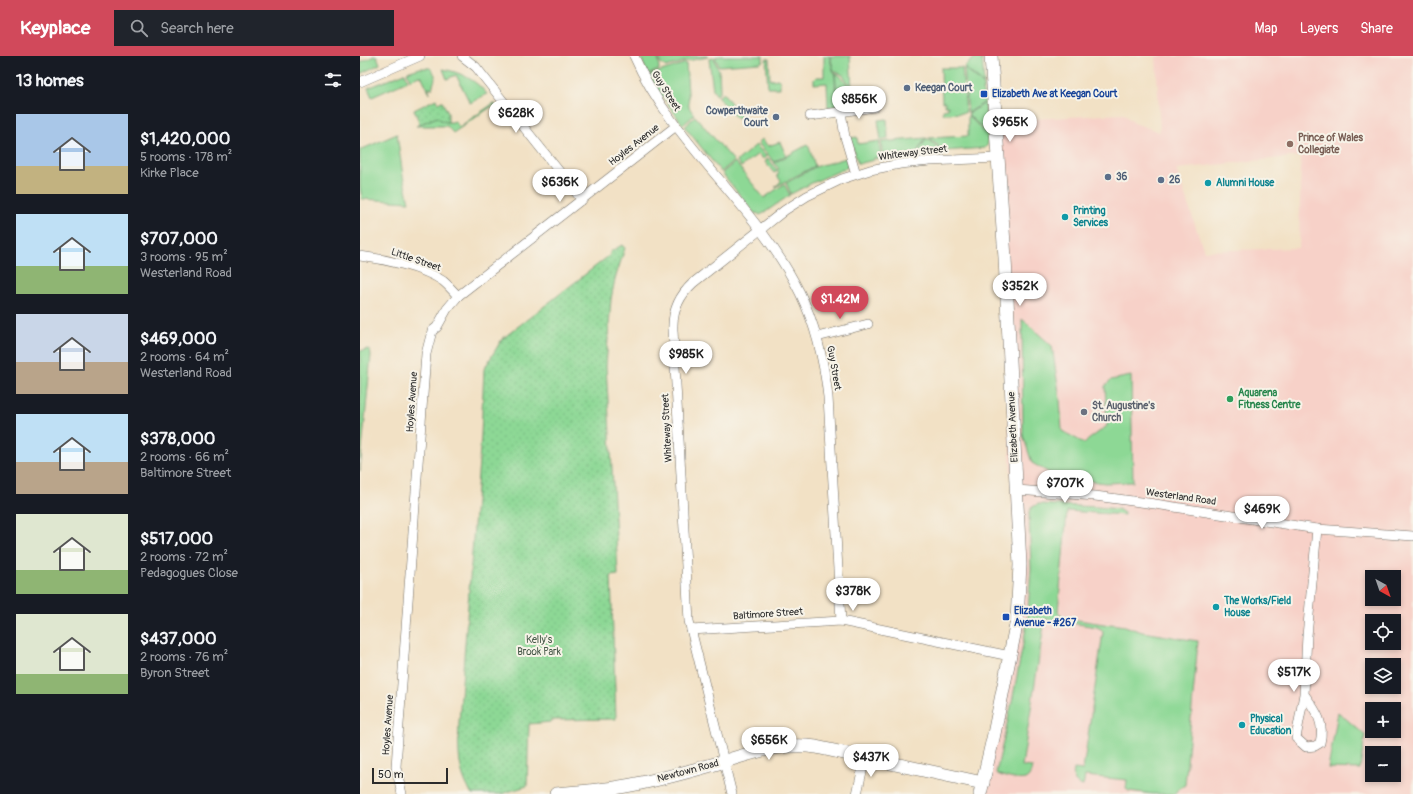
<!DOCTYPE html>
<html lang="en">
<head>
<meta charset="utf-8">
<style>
  body { margin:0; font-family:Pangolin,sans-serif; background:#20242c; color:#f1f3f6; height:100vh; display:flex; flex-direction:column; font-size:15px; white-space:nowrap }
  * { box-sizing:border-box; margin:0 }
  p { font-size:13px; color:#9ea1a6 }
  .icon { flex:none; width:22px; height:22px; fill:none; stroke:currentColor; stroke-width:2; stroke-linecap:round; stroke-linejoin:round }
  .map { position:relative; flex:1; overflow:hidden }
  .details { display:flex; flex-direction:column; background:#171b24; width:360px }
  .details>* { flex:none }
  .needle { width:26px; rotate:140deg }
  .buttons { position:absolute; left:1005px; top:514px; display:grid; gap:8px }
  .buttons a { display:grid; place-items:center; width:36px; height:36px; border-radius:0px; background:#171b24; box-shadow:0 2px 6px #0003; font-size:20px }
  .scale { position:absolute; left:12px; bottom:10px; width:76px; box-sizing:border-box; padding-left:4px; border:2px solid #2b2b2b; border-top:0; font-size:11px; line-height:14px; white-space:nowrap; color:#2b2b2b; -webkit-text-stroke:3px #f7f3e8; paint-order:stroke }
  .price { position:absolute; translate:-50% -34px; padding:0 9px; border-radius:14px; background:#fff; color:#222; font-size:13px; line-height:26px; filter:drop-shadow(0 1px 2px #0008) }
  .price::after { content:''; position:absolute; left:50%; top:24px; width:12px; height:9px; margin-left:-6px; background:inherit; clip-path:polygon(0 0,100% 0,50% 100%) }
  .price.active { background:#d1495b; color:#fff }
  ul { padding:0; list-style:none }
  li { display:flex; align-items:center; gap:12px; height:100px; padding:0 16px }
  li span { display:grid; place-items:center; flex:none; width:112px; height:80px; border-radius:0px; color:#555 }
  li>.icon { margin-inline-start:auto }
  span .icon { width:48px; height:48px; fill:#fffc; stroke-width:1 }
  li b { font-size:17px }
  h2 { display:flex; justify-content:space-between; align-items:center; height:48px; padding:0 16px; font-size:17px }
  header { display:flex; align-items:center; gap:24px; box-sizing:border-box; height:56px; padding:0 20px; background:#d1495b; color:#fff }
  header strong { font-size:19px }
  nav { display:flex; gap:22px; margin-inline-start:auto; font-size:14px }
  .search { width:280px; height:36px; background:#20242c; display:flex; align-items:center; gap:10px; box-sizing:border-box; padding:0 14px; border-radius:0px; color:#9ea1a6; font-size:15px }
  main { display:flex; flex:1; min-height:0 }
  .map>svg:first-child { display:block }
  .built { fill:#f7d1c8; fill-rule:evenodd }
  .green { fill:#8dd895; stroke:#5c8260 }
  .park { fill:url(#park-dots); stroke:#5c8260 }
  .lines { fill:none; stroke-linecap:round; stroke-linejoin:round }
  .street-casing { stroke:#716b61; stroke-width:10 }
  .secondary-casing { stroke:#716b61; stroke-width:14 }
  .street { stroke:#fff; stroke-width:9 }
  .secondary { stroke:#fff; stroke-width:13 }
  .service-dot { fill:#5c6f8a; stroke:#f7f3e8; stroke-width:1.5 }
  .transit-dot { fill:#1a4fb4; stroke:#f7f3e8; stroke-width:1.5 }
  .education-dot { fill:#8d6e63; stroke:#f7f3e8; stroke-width:1.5 }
  .culture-dot { fill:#0f9aa8; stroke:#f7f3e8; stroke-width:1.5 }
  .leisure-dot { fill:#2e9e5b; stroke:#f7f3e8; stroke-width:1.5 }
  .worship-dot { fill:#6b7280; stroke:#f7f3e8; stroke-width:1.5 }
  .labels { text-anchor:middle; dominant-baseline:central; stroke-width:4; stroke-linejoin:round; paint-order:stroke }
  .service-label { font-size:10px; font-weight:bold; fill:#4e5e75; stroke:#f7f3e8; text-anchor:start }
  .street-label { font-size:10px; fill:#2b2b2b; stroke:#f7f3e8 }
  .transit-label { font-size:10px; font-weight:bold; fill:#164399; stroke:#f7f3e8; text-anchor:start }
  .education-label { font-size:10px; font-weight:bold; fill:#785e54; stroke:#f7f3e8; text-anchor:start }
  .culture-label { font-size:10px; font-weight:bold; fill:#0d838f; stroke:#f7f3e8; text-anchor:start }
  .leisure-label { font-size:10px; font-weight:bold; fill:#27864d; stroke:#f7f3e8; text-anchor:start }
  .worship-label { font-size:10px; font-weight:bold; fill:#5b616d; stroke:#f7f3e8; text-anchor:start }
  .park-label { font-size:10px; fill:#445646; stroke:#f7f3e8 }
</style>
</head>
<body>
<header>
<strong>Keyplace</strong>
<div class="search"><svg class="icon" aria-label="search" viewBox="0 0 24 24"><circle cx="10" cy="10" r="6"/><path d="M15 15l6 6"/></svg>Search here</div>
<nav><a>Map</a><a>Layers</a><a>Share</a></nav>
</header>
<main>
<section class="details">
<h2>13 homes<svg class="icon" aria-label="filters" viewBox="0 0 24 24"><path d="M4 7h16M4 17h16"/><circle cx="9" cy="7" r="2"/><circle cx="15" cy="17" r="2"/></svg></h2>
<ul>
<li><span style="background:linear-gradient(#a9c7e8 65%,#c2b280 0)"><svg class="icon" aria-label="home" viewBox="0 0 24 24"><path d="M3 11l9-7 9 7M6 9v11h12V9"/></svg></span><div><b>$1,420,000</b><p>5 rooms · 178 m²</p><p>Kirke Place</p></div></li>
<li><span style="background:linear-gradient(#bfe0f5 65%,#8fb573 0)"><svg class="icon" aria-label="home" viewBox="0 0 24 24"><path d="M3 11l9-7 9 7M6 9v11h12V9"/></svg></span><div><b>$707,000</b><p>3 rooms · 95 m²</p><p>Westerland Road</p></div></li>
<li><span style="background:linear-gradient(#c9d6e8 60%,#b9a48a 0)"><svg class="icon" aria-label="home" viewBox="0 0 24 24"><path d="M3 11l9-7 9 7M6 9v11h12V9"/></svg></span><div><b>$469,000</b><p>2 rooms · 64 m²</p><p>Westerland Road</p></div></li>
<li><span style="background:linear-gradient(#bfe0f5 60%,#b9a48a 0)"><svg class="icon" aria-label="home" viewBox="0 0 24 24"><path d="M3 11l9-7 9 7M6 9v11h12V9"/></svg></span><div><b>$378,000</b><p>2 rooms · 66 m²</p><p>Baltimore Street</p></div></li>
<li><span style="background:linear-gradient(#dfe7d0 70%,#8fb573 0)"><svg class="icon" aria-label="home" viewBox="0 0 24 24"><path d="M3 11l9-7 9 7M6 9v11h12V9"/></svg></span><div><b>$517,000</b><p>2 rooms · 72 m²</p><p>Pedagogues Close</p></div></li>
<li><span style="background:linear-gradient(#dfe7d0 75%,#8fb573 0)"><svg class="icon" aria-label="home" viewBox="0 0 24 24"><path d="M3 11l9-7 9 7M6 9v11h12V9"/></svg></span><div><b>$437,000</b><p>2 rooms · 76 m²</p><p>Byron Street</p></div></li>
</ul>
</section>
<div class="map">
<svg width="1053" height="738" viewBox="0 0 1053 738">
  <defs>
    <pattern id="park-dots" width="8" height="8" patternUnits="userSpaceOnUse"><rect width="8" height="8" fill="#8dd895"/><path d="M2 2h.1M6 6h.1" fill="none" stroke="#7aba81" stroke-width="1.8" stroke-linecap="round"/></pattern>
  </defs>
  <rect width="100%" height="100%" fill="#f7f3e8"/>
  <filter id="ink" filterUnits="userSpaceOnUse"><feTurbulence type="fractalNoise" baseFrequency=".025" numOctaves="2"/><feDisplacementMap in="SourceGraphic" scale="8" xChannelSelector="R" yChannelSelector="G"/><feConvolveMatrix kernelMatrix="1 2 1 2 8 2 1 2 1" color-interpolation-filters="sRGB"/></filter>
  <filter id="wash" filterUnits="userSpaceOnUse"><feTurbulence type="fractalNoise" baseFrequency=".012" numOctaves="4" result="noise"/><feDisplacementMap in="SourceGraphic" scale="16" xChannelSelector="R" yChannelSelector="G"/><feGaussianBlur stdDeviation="0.9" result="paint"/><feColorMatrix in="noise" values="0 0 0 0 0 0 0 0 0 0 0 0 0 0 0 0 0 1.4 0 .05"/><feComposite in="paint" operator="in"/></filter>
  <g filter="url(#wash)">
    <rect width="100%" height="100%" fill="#f2e1c5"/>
    <path class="built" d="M796,0H1053V738H620L657,563L636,65L764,58L774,67L800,76ZM941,100L939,192L844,195L816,113ZM1012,521H1034V543H1012ZM1012,565H1034V587H1012ZM1012,609H1034V631H1012ZM1012,653H1034V675H1012ZM1012,697H1034V719H1012Z"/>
    <g class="green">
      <path d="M14,0H17L20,8L0,18V7Z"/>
      <path d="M280,0H298L299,14L288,18Z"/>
      <path d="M300,0H347L348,1L327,5L306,11L300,7Z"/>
      <path d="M361,0H403V5L400,7L359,10L355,1Z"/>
      <path d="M464,0H469L475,21L476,50L468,51L467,27L454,28V23L456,21H464Z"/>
      <path d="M470,0H490L492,33L483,19L474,15Z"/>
      <path d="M617,0H622L624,28L604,11Z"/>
      <path d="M354,2L358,13H359L360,34L357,40L353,34L349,3Z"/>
      <path d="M406,3H409L410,24L418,23L420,25V32H408Z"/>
      <path d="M326,7L329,51L334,59L323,69L298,34L289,19Z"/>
      <path d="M60,12H70C79,21 74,23 72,33L70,31L69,32L70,38L62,21L59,20L50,24L47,16Z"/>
      <path d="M581,12H602L606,56L604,57L583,58V54L588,53V50H585V46H582Z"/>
      <path d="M604,12L624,29V33H622L625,46L608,57Z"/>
      <path d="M83,13C100,16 116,24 127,38L110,47L96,19L87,23Z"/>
      <path d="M45,17L48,25L12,41L8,32Z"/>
      <path d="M475,17C488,23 491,35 492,48L478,51Z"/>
      <path d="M363,37L381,60L377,63L358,41Z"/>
      <path d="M134,47L138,52L137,53L134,49L93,77L87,70H56L77,61C82,65 88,68 95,65L99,71Z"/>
      <path d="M625,47L627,77L608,58Z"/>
      <path d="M608,59L627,79L628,88L625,92L584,95L569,82L608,80Z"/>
      <path d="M335,60L374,105L361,116L325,71Z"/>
      <path d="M527,63L528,83L521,84L518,64Z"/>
      <path d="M37,78L43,120L49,146L2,143L0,130V94Z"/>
      <path d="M497,81L498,88L519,85L521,102L516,103V101L514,102V104L498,108L490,82Z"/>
      <path d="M566,82L556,97L523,102L521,86Z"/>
      <path d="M567,82L582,95L557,97Z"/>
      <path d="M402,83L408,90L420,86L426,99L414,106L398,87Z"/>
      <path d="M396,89L407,101L403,103L398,98L381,111L377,105Z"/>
      <path d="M447,89L449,91L455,110L415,131L421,125L417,120L419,116L418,115L414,117L405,106L408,102L417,114L419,113L414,107Z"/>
      <path d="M486,102L488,111L452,127L431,138L426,127L455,111Z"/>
      <path d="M375,106L404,142L424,128L430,139L404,157L400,159L397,157L395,158L362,117Z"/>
      <path d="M662,263L692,290L700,343L702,375L724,387L747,370L745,330L751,324L771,320L773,426L745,427L695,420L672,407L663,379Z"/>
      <path d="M8,293L10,294L11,299L0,415V295Z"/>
      <path d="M678,448L736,451L758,453L764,457V459L707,455L698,555L699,558L705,562L750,569V568L765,570L782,576L838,585L825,729L817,734L815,738H793L769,735L766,733L767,724L725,720L723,730C714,728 712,722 714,713L723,714L743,576L741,573L737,571L685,563L662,710L672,711C671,716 670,721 665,723C659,725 642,721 636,717L652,646L667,567L671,513L669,456L671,452Z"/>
      <path d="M978,656L1005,679L1000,713L968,712Z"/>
    </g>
    <g class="park">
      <path d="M76,43L78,47L82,45L88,57V66L82,65L77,61L60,68L54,54Z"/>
      <path d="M262,189L265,192L255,223L251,243L246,310L257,498L258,519L251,520L256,663L192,664L191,666L169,668L167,730L141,738H112C97,716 98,691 99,666L121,379L124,313L142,283L250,199V196Z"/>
    </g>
  </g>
  <g filter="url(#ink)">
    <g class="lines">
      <defs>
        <g id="street">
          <path d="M102,0L116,11L127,25L222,144"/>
          <path d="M274,0C313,89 397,149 440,237C456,270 464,305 468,341L481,565"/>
          <path d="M0,26L60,0"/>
          <path d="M481,56L485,81L496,118"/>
          <path d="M450,60L515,51"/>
          <path d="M0,200C24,203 63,211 83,225C88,229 93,235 98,240"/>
          <path d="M457,281L508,268"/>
          <path d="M657,434L735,440L795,448L957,473L1053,480"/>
          <path d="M331,574L481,565L650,600"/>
          <path d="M944,638C956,655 965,666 960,687L955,690L946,691L936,682L944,638L947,580L957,473"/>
          <path d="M42,738L36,711L37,696L66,298L72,275L77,271L87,253L98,240L316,70"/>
          <path d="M372,738L329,565L313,274C312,255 319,240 333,227L425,154L447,140L482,123L510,114L540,108L570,105L637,102"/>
          <path d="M497,738L505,702"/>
        </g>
        <g id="secondary">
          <path d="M196,738C217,736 238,735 260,731C291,726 324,717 355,708C390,698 418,686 456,691L623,727"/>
          <path d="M620,738L634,678L657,564L660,509L645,202L631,0"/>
        </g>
      </defs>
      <use href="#street" class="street-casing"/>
      <use href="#secondary" class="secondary-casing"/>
      <use href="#street" class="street"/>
      <use href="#secondary" class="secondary"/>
    </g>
  </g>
  <g class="service-dot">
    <circle cx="547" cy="32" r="4"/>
    <circle cx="416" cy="61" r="4"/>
    <circle cx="748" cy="121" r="4"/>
    <circle cx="801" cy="124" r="4"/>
  </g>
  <g class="transit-dot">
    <rect x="620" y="34" width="8" height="8" rx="2"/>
    <rect x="642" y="557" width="8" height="8" rx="2"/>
  </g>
  <circle class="education-dot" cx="930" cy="88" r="4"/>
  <g class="culture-dot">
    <circle cx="848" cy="127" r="4"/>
    <circle cx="705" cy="161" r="4"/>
    <circle cx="856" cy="551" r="4"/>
    <circle cx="882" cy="669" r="4"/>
  </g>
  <circle class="leisure-dot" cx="870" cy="343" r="4"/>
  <circle class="worship-dot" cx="724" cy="356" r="4"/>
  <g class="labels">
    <g class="service-label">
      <text x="555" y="32">Keegan Court</text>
      <text x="408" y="55" text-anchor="end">Cowperthwaite<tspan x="408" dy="12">Court</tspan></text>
      <text x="756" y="121">36</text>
      <text x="809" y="124">26</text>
    </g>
    <g class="street-label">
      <text transform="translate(306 35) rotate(58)">Guy Street</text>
      <text transform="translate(274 89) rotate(-38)">Hoyles Avenue</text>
      <text transform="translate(553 97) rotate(-7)">Whiteway Street</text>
      <text transform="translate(56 204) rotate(19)">Little Street</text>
      <text transform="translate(474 312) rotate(80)">Guy Street</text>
      <text transform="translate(52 346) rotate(-86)">Hoyles Avenue</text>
      <text transform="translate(653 371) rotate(-93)">Elizabeth Avenue</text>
      <text transform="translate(307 372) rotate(-93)">Whiteway Street</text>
      <text transform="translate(821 441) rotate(8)">Westerland Road</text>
      <text transform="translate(408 558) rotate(-4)">Baltimore Street</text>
      <text transform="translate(28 669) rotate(-86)">Hoyles Avenue</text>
      <text transform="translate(328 715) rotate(-15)">Newtown Road</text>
    </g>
    <g class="transit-label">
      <text x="632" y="38">Elizabeth Ave at Keegan Court</text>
      <text x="654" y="555">Elizabeth<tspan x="654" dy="12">Avenue - #267</tspan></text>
    </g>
    <g class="education-label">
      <text x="938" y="82">Prince of Wales<tspan x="938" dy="12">Collegiate</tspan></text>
    </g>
    <g class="culture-label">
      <text x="856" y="127">Alumni House</text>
      <text x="713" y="155">Printing<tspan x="713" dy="12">Services</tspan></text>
      <text x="864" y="545">The Works/Field<tspan x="864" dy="12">House</tspan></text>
      <text x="890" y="663">Physical<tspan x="890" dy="12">Education</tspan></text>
    </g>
    <g class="leisure-label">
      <text x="878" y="337">Aquarena<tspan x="878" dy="12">Fitness Centre</tspan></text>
    </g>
    <g class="worship-label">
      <text x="732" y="350">St. Augustine's<tspan x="732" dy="12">Church</tspan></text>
    </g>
    <g class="park-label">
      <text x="179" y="584">Kelly's<tspan x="179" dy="12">Brook Park</tspan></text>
    </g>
  </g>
</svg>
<div class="buttons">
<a><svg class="needle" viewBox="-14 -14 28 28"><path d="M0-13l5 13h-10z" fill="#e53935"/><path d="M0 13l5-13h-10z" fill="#9ea1a6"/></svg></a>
<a><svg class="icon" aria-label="locate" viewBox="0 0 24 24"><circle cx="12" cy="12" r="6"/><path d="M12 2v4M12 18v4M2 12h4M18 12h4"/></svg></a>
<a><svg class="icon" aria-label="layers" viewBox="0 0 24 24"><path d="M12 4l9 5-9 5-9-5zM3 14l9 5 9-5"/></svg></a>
<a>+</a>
<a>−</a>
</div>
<div class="scale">50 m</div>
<b class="price" style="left:499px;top:64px">$856K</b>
<b class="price" style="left:156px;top:78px">$628K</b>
<b class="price" style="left:650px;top:87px">$965K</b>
<b class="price" style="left:200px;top:147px">$636K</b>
<b class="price" style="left:660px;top:251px">$352K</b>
<b class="price active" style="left:480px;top:264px">$1.42M</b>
<b class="price" style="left:326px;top:319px">$985K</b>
<b class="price" style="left:705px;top:448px">$707K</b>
<b class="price" style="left:902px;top:474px">$469K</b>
<b class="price" style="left:493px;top:556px">$378K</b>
<b class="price" style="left:934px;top:637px">$517K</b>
<b class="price" style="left:409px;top:705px">$656K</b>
<b class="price" style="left:511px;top:722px">$437K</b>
</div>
</main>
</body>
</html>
